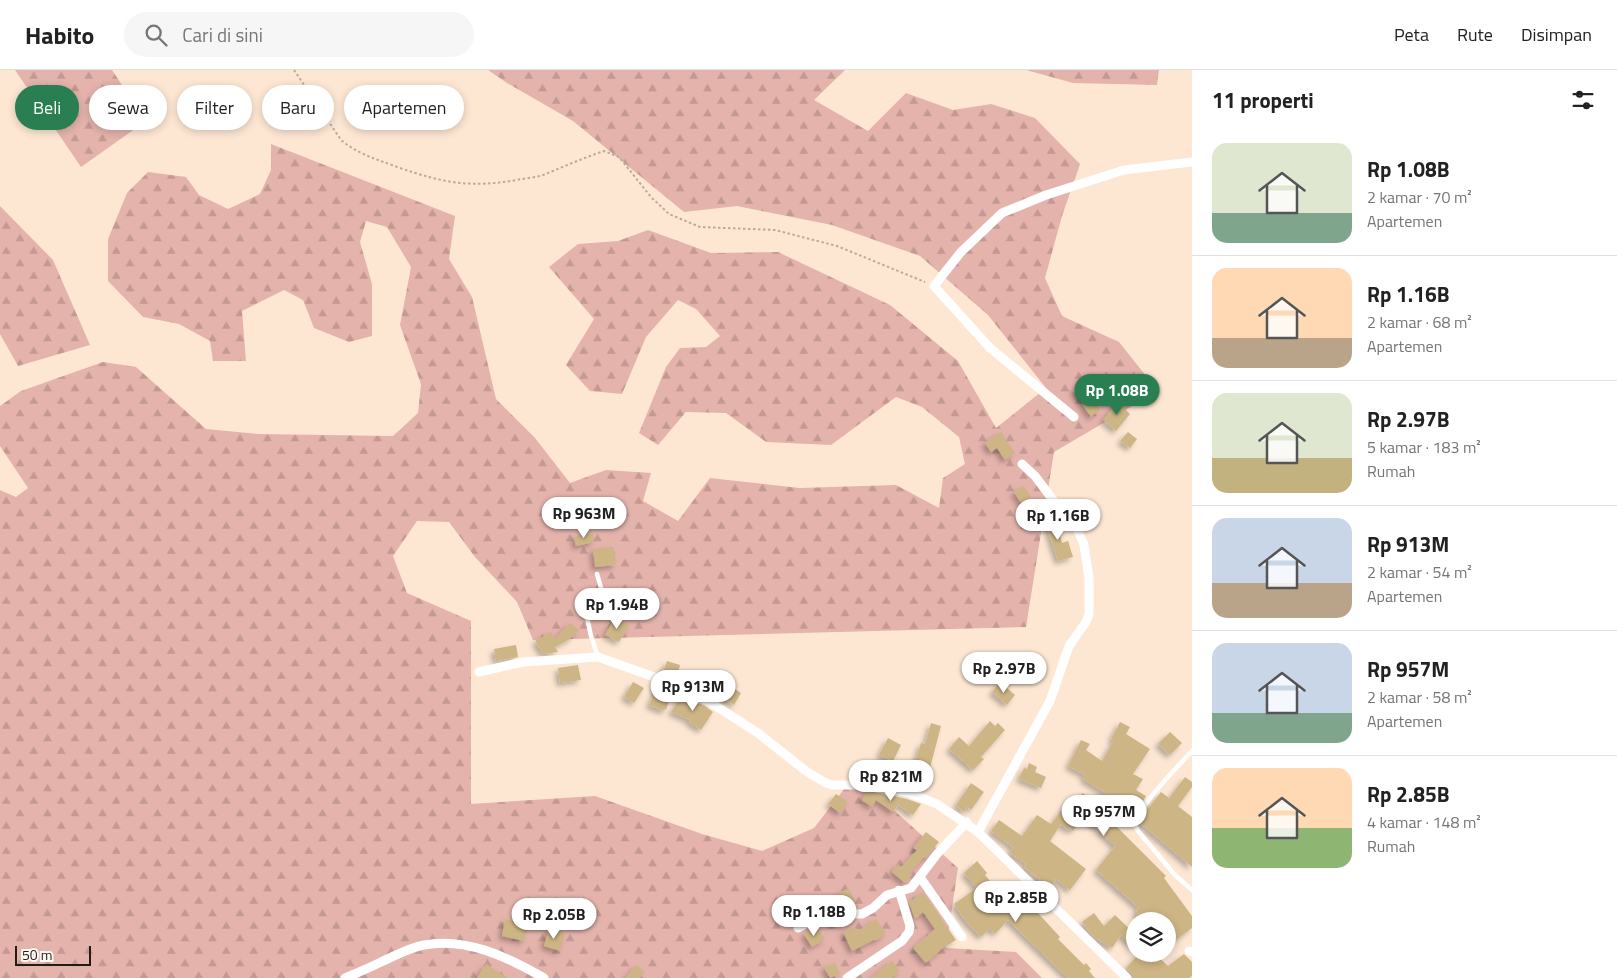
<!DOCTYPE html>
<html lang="id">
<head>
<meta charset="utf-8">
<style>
  body { margin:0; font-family:"Titillium Web",sans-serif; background:#f6f6f6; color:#222; height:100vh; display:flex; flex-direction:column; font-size:19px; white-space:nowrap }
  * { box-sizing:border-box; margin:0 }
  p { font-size:16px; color:#767676 }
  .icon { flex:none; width:28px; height:28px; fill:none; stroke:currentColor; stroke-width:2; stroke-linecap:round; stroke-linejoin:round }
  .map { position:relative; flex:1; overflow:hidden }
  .panel { display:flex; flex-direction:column; background:#fff; width:425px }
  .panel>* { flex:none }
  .hud { position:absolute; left:15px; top:15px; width:475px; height:45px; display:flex; gap:10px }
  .fabs { position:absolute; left:1126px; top:842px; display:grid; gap:10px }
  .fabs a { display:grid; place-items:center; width:50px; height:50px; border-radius:50%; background:#fff; box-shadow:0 2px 8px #0003; font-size:25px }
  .scale { position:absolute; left:15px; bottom:12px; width:76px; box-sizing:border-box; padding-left:5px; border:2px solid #231b14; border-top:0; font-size:14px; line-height:18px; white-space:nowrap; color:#231b14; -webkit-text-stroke:4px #fcf8f4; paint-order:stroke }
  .price { position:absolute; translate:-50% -42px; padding:0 11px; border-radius:18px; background:#fff; color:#222; font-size:16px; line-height:32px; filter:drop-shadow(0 1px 2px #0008) }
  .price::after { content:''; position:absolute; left:50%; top:30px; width:15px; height:11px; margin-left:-8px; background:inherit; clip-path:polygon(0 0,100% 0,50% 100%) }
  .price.selected { background:#2a7f52; color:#fff }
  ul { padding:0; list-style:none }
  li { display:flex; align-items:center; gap:15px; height:125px; padding:0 20px }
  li+li { border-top:1px solid #e0e0e0 }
  li span { display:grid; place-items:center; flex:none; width:140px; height:100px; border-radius:15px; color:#555 }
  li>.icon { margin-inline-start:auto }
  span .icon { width:60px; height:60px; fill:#fffc; stroke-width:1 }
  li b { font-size:21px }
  h2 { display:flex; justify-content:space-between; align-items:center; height:60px; padding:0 20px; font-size:21px }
  .chip { padding:0 18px; border-radius:22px; background:#fff; box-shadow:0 2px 8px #0003; font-size:18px; line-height:45px }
  .chip.selected { background:#2a7f52; color:#fff }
  header { display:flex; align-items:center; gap:30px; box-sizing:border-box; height:70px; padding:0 25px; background:#fff; border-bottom:1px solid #e0e0e0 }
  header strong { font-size:24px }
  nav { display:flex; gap:28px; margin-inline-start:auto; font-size:18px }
  .search { width:350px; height:45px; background:#f6f6f6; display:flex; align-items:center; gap:12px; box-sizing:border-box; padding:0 18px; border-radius:28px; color:#767676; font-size:19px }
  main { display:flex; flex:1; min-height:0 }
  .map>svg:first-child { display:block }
  .forest { fill:url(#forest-firs) }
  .building { fill:#cdb585; filter:url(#shadow) }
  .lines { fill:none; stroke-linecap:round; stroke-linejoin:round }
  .path { stroke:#bba999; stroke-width:2; stroke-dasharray:2.5 2.5; stroke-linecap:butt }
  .service { stroke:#fff; stroke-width:4.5 }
  .minor { stroke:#fff; stroke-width:9 }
</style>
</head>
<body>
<header>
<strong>Habito</strong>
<div class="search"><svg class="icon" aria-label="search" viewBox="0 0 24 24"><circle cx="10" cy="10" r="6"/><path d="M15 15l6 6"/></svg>Cari di sini</div>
<nav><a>Peta</a><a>Rute</a><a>Disimpan</a></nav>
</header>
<main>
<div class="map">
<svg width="1192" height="908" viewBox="0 0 1192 908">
  <defs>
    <pattern id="forest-firs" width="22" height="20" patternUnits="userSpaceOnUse" patternTransform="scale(1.25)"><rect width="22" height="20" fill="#e4b3ab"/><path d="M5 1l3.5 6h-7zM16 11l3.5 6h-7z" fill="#c39992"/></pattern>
    <filter id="shadow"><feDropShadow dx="-3.5" dy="3.5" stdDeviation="2.5" flood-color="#0004"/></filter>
  </defs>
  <rect width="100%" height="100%" fill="#fde7d3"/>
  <g class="forest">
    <path d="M15,0H112L146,51L81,97Z"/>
    <path d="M488,0H845L814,30L868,61L906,23L953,40L991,34L1035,48L1080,94L1062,146L1045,208L1062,246L1119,272L1158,321L1054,382L1026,557L533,570L517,532L475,487L449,452L417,451L393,486L407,523L471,551V734L595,726L702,764L762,781L814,758L855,705L958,798L946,878L1016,882L1042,908H0V420L16,427L28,418L0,376V336L21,321L103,292L136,297L206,359L258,364L393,366L418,343L421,314L400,255L411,197L387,157L366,151L360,172L372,214V266L349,272L314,258L303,230L284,220L242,241L246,291H213L210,271L179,254L143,247L108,211V169L127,123L148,102L186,107L199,125L228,139L260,124L271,100V74L455,146L449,189L472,227L496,329L535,368L570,413L606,400L651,403L643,431L678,451L710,408L799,418L896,415L939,438L943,408L965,394L959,367L922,337L896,327L831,375L766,372L726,343L686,342L658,375L639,363L666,297L680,278L706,277L720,266L696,239L678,230L646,267L622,324L590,321L566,295L594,249L549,197L578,174L618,171L648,160L711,183L778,182L890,235L958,291L996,358L1046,318L988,245L920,186L832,155L737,136L684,142L573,51L507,13Z"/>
    <path d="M1026,0H1159L1157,15L1073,13Z"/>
    <path d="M0,136L53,190L90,275L18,296L0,264Z"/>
  </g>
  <g class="building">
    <path d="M1087,311L1095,323L1091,326L1100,340L1091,347L1073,320Z"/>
    <path d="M1119,330L1128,337L1126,340L1130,344L1116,361L1103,350Z"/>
    <path d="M1001,362L1015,383L1005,390L997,378L991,382L985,373Z"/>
    <path d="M1128,362L1137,369L1130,378L1120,371Z"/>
    <path d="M1024,416L1031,427L1021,433L1014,422Z"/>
    <path d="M1055,448L1062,473L1068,471L1073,487L1058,491L1045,451Z"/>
    <path d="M593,463L594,472L576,476L574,467Z"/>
    <path d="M614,477L616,495L595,497L593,479Z"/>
    <path d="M615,547L629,555L619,572L605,565Z"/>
    <path d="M570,553L579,560L570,569L555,577L558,582L543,584L535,571L551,562L555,569Z"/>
    <path d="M516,575L518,587L496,591L494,579Z"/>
    <path d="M667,591L680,595L677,606L663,602Z"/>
    <path d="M578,595L581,610L560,613L558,598Z"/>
    <path d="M699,600L715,610L716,607L741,623L734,635L692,611Z"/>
    <path d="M633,612L644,618L634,633L624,627Z"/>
    <path d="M1000,612L1015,625L1007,635L992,622Z"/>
    <path d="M658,615L672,621L666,640L664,639L663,641L649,635Z"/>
    <path d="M682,626L705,636L713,642L701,660L689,652L690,650L671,642Z"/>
    <path d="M990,651L995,656L998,653L1005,660L981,687L984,689L973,700L949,679L959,667L969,676Z"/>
    <path d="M1120,652L1130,657L1126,664L1150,679L1133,704L1143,709L1136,720L1146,726L1133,748L1119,738L1110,750L1166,806L1164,808L1192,846V858L1168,876V851H1141L1136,845L1138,843L1136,840L1139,838L1096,800L1115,776L1084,746L1073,761L1070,758L1068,760L1061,754L1050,771L1086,799L1070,820L1056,809L1048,820L1042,816L1038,812L1040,810L1024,797L1026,794L1010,783L1013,777L991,761L999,750L1022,766L1037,745L1051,754L1066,734L1069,737L1083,723L1101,741L1110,726L1083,709L1085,705L1068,696L1081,670L1090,674L1086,680L1102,691L1114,670L1111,669Z"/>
    <path d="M931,653L941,656L930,698L915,693L921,673L925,674Z"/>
    <path d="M1170,662L1182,673L1170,685L1158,674Z"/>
    <path d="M888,668L901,675L893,691L879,685Z"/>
    <path d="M1029,693L1037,697L1035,702L1046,707L1041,718L1019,709L1024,698L1027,699Z"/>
    <path d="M1185,707L1192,712V717L1178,736L1192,747V797L1140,753L1146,741L1161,722L1169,728Z"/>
    <path d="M971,713L984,722L971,740L967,737L964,742L956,735Z"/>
    <path d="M867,721L884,724L888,727L889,725L907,729L921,734L913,745L898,735L893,742L876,730L872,737L862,730Z"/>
    <path d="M836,724L848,732L840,743L828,734Z"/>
    <path d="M926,762L939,772L926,788L924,787L909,804L911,805L905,813L892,802L898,794L901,797L917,780L913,778Z"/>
    <path d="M977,791L987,803L985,805L995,817L993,818L1016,839L1026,830L1060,867L1058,869L1084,895L1086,893L1091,899L1089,901L1095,908H1068L1008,850L995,864L990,858L981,867L964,849L954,834L967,825L976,817L964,803Z"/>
    <path d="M848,818L856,832L847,838H843L835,826Z"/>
    <path d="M923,822L956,870L943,878L926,893L913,878L935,859L923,842L915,849L909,832Z"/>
    <path d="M1094,843L1104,856L1115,845L1135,864V879L1121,865L1112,878L1094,867L1082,852Z"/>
    <path d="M505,849L528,854L524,871L502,866Z"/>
    <path d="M876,849L886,863L875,871L874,870L852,881L843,862L855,857L857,862Z"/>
    <path d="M816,856L825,869L812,877L804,864Z"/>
    <path d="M549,858L565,864L560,881L544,876Z"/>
    <path d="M1139,884H1155L1168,896L1184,884L1192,892V906L1189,908H1133L1132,904L1126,898Z"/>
    <path d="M892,891L900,901L891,908H871Z"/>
    <path d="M835,893L840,904L830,908L824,897Z"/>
    <path d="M486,894L508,908H477Z"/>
    <path d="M637,895L645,902L640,908H625Z"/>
  </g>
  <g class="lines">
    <path class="path" d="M294,0L341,70C359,85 379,90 400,98C444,113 470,118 517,110C525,108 535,108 543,105C563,97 583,88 604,81L619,87L651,127L669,144L700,157L775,160L837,176L925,212"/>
    <g class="service">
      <path d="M597,504L602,521L597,526L584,533L591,566L598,587"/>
      <path d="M1192,681C1180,694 1135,740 1135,755L1138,761L1175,805L1192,820"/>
    </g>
    <g class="minor">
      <path d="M1074,347L990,278L934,216L961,182L1002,143L1046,125L1124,100L1192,92"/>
      <path d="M479,602L523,592L598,587L671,613L708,631L758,663L806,701L824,712L832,715H873L909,723L937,734L978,762L1127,908"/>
      <path d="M978,762L1050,631L1069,576L1086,552L1089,544V508L1084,475L1073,449L1068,443L1056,434L1035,406L1022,394"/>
      <path d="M920,807L962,867"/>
      <path d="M798,858L825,844H862L873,838L887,825L911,818L937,784L967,752"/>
      <path d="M1189,881L1192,882"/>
      <path d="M345,908C357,903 369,898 381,892C395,886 408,878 424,875C466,867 508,887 544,908"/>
      <path d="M847,908L902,871L909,862L910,856L899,820"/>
    </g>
  </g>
</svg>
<div class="fabs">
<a><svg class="icon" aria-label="layers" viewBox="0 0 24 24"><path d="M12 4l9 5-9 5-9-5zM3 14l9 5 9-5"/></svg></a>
</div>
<div class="scale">50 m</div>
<b class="price selected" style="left:1117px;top:346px">Rp 1.08B</b>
<b class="price" style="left:584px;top:469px">Rp 963M</b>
<b class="price" style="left:1058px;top:471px">Rp 1.16B</b>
<b class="price" style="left:617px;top:560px">Rp 1.94B</b>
<b class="price" style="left:1004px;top:624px">Rp 2.97B</b>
<b class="price" style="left:693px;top:642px">Rp 913M</b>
<b class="price" style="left:891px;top:732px">Rp 821M</b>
<b class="price" style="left:1104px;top:767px">Rp 957M</b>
<b class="price" style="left:1016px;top:853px">Rp 2.85B</b>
<b class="price" style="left:814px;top:867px">Rp 1.18B</b>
<b class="price" style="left:554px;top:870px">Rp 2.05B</b>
<div class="hud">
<a class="chip selected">Beli</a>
<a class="chip">Sewa</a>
<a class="chip">Filter</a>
<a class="chip">Baru</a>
<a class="chip">Apartemen</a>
</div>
</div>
<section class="panel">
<h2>11 properti<svg class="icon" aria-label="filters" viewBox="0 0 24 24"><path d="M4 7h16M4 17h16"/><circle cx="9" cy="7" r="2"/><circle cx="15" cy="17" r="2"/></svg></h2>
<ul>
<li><span style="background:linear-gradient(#dfe7d0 70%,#7fa58c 0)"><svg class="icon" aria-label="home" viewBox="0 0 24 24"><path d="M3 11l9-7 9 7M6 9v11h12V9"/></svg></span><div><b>Rp 1.08B</b><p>2 kamar · 70 m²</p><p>Apartemen</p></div></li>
<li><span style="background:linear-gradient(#ffd9b3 70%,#b9a48a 0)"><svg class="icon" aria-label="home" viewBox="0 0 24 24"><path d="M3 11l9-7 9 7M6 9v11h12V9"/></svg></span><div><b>Rp 1.16B</b><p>2 kamar · 68 m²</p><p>Apartemen</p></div></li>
<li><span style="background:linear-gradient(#dfe7d0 65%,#c2b280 0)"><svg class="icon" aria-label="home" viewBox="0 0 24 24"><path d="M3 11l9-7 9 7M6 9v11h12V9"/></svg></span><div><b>Rp 2.97B</b><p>5 kamar · 183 m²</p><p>Rumah</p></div></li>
<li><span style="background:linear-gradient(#c9d6e8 65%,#b9a48a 0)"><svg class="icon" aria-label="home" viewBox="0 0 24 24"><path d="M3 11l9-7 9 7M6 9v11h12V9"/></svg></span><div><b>Rp 913M</b><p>2 kamar · 54 m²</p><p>Apartemen</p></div></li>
<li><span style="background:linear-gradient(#c9d6e8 70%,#7fa58c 0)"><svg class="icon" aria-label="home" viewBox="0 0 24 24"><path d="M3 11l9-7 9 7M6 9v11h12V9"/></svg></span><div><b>Rp 957M</b><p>2 kamar · 58 m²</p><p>Apartemen</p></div></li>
<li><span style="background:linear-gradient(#ffd9b3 60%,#8fb573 0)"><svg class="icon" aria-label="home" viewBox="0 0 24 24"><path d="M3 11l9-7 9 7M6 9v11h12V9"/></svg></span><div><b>Rp 2.85B</b><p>4 kamar · 148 m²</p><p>Rumah</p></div></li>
</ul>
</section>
</main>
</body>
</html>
